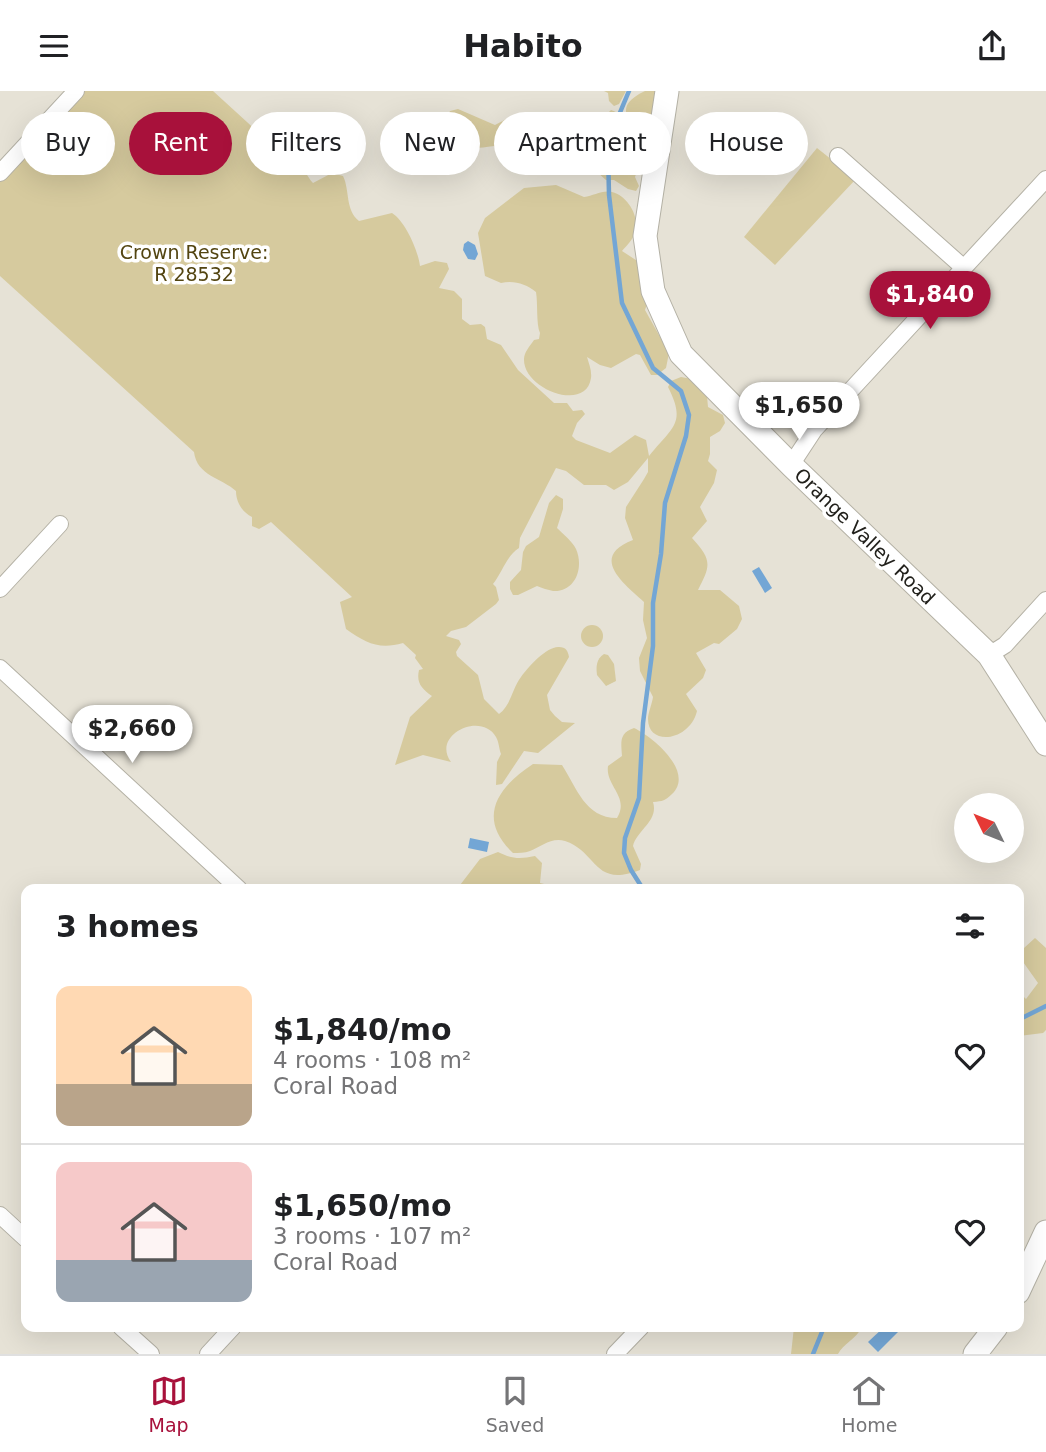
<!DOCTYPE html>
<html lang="en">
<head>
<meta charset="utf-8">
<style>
  body { margin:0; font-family:"DejaVu Sans",sans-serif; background:#f6f6f6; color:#202124; height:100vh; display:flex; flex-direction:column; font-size:26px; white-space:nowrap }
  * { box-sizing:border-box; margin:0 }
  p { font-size:23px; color:#757577 }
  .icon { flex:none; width:38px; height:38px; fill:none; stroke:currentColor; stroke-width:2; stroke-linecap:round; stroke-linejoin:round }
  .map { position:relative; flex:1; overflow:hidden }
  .details { position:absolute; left:21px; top:793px; width:1003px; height:448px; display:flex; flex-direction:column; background:#fff; border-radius:14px; box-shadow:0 7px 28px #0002 }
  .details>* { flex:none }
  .banner { position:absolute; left:21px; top:21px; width:1004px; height:63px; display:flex; gap:14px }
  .needle { width:46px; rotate:313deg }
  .controls { position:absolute; left:954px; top:702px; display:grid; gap:14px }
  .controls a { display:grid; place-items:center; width:70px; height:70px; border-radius:50%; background:#fff; box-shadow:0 7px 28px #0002; font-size:35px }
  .price { position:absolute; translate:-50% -60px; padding:0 16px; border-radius:24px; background:#fff; color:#222; font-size:23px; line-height:46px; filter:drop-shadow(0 2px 4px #0008) }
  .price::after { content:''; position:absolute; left:50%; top:42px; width:21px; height:16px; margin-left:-10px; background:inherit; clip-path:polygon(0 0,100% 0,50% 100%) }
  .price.on { background:#a8113b; color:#fff }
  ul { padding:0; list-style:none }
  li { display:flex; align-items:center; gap:21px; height:175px; padding:0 35px }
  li+li { border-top:2px solid #e0e0e0 }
  li span { display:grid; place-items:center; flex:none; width:196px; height:140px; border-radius:14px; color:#555 }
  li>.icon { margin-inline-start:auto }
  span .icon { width:84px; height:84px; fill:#fffc; stroke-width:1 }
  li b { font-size:30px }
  h2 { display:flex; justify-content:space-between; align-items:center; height:84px; padding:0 35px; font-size:30px }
  .chip { padding:0 24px; border-radius:32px; background:#fff; box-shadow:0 7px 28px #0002; font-size:24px; line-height:63px }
  .chip.on { background:#a8113b; color:#fff }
  header { display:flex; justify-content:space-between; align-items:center; height:91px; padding:0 35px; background:#fff; font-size:32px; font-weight:600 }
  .tab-bar { display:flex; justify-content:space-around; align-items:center; height:98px; border-top:2px solid #e0e0e0; background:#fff; font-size:19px; color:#757577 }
  .tab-bar a { display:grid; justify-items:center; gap:4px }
  .tab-bar .on { color:#a8113b }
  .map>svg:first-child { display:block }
  .green { fill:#d6ca9e }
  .water { fill:#73a6d5 }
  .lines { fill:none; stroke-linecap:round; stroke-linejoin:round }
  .stream { stroke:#73a6d5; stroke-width:4.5 }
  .street-casing { stroke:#b4b1a5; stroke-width:18 }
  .secondary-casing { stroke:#b4b1a5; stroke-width:25 }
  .street { stroke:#fff; stroke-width:16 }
  .secondary { stroke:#fff; stroke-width:23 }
  .labels { text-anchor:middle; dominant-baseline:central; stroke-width:7; stroke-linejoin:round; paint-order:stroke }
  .park-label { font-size:19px; fill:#534511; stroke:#fff }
  .street-label { font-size:19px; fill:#22211c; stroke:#fff }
</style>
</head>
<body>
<header><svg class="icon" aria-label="menu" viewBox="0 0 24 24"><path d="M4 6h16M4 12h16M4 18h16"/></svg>Habito<svg class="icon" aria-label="share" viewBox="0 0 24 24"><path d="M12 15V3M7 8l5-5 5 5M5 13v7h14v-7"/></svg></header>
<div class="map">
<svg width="1046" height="1263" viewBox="0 0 1046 1263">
  <rect width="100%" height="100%" fill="#e6e2d6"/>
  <g class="green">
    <path d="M76,0H213L295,75L299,74C306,79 307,86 313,92L332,82L343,85C350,99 345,119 359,130L392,122C405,130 418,159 420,175L435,170L447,172L449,178L439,197L454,200L462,208V228L470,234L481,233L485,236L487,248L501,254L518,279L554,312H567L573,320L582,319L585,323L577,332L572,345L576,349L610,362L635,344L646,349L649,365C672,336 687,333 668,296L671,290L681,286L692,288L707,305L708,316L723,324L725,332L720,340L710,346V363L708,370L717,379L714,392L700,416L707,430L692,447C712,469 711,474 698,499H720L739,515L742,528L737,538L719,553L714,552L696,562L706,579L703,587L686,603L697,620C690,650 648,656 648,628C648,622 652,613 653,606L640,580L639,567L647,547L643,529L644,511C623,492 589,466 633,449L625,427L626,416L644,388L648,381V367L628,391L614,399L606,394H584L566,380L556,377L520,447L519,457C507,464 502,482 493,493L496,496L499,509L496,513L466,536L451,540L446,545L459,549L461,553L456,561L457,565L478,584L484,608L499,623C511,614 512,598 521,586C528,576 547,555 559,556C566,556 568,560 569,566L547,604L550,619L555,625L562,631L575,632L538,662L524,660L502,693L496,694L497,671L501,663C499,658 499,651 496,646C481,620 431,644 451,671L423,664L395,674L410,626L432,605C422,598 416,592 419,579L423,578L415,567L416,564L403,552C379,559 366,552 346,538L340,511L352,506L271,431L259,438L252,435V426C242,421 236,411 236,400C222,387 197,385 194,361L0,185V82Z"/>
    <path d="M604,0H626L619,13L614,15L609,10L608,2Z"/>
    <path d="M645,0H656L653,14L656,20L650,46H646C627,30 613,15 645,0Z"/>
    <path d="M458,18L495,34L514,24C524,27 527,35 529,45C521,59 508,68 494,55C461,60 462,57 445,30L450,20Z"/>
    <path d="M611,19C630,25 621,39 617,52L637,65L640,72L635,86L639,95L636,100L628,98L614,89H606L589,74L576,77L570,75C561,59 565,28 586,23L595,35Z"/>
    <path d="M817,57L856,88L775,174L744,146Z"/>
    <path d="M556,94L584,106C594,105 601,99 612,101C628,105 640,126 635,141C633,149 627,154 622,160L642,173L647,213L645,219L669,262L666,277L657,284H651L640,264L636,263L611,277L600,274L587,266C589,273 592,280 591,287C586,322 523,298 524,268C524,261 530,255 534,249L539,248L540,242C536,233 538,213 536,201C526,193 514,189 501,192L485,185L478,142L485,127L524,97Z"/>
    <path d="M556,404L563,408V418L557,437C563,443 572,450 576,458C584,476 576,501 553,500C548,499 542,497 537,495L518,504H513L510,498V491L521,479L523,461L526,455L539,446L549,412Z"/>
    <circle cx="592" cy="545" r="11"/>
    <path d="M604,563L608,564L614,573L616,590L606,595L597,584C596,576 596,568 604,563Z"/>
    <path d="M634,637C653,646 695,681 672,703C665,710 663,710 653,711C659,730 637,739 633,755L641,773L640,779C593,797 598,761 565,750C551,746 541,756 530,760C525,762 518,762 513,762C477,728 496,697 533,673L562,674C577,697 585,727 617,727C630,706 605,695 608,675L622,665C621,651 619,642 634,637Z"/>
    <path d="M498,761C512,768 520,768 535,765L542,772L540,792L565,798H457L480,768Z"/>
    <path d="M1035,847L1046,857V939L1043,942L1019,945V901L1026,908L1038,892L1021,868L1024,857Z"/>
    <path d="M794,1236H862C856,1248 843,1253 838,1263H791Z"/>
  </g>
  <g class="water">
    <path d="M468,150L475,154L478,163L475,169L468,168L463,159L464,153Z"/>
    <path d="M759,476L772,497L765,502L752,480Z"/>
    <path d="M470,747L489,751L487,761L468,757Z"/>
    <path d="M884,1236H894L899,1240L878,1261L868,1251Z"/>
  </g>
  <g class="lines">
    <g class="stream">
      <path d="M629,0L611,43L608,60L609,104L622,212L653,277L681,300L689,324L686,345L665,412L661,463L653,512V555L643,632L639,707L625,747L624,762L631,779L643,798"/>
      <path d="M1018,929L1046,915"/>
      <path d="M813,1263L824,1236"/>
    </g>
    <defs>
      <g id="street">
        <path d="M838,65L964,177"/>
        <path d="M0,82L76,0"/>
        <path d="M791,374L814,339L1046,88"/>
        <path d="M0,498L60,433"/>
        <path d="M989,564L1005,554L1046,509"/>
        <path d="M0,577L239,798"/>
        <path d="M0,1124L26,1148"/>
        <path d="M121,1236L151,1263"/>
        <path d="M208,1263L233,1236"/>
        <path d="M615,1263L641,1236"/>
      </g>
      <g id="secondary">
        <path d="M667,0L645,145L653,200L681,263L791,374L989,564L1046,653"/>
        <path d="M1018,1201L1046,1141"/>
        <path d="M975,1263L996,1236"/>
      </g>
    </defs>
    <use href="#street" class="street-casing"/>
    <use href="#secondary" class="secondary-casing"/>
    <use href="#street" class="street"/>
    <use href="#secondary" class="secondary"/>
  </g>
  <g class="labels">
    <g class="park-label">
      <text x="194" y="161">Crown Reserve:<tspan x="194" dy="22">R 28532</tspan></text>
    </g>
    <g class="street-label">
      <text transform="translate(865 445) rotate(44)">Orange Valley Road</text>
    </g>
  </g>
</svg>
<div class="controls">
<a><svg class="needle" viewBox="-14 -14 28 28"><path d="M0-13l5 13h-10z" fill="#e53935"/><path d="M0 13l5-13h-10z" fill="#757577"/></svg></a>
</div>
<b class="price on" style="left:930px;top:240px">$1,840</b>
<b class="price" style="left:799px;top:351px">$1,650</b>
<b class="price" style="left:132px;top:674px">$2,660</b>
<div class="banner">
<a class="chip">Buy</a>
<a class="chip on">Rent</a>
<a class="chip">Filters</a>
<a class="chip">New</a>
<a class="chip">Apartment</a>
<a class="chip">House</a>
</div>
<section class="details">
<h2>3 homes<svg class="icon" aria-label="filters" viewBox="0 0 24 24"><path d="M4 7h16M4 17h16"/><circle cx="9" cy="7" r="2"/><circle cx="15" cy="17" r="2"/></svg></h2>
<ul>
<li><span style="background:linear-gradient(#ffd9b3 70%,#b9a48a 0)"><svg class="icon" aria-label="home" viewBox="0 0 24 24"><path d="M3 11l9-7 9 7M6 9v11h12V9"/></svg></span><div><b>$1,840/mo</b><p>4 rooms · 108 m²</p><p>Coral Road</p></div><svg class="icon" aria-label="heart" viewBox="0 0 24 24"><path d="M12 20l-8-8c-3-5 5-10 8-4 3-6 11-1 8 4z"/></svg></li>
<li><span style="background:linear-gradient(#f6c9c9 70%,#9aa5b1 0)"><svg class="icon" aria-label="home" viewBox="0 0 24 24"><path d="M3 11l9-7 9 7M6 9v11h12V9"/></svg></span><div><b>$1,650/mo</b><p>3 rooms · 107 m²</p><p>Coral Road</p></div><svg class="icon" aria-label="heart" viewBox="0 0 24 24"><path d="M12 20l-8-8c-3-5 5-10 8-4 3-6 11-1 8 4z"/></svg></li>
</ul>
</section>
</div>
<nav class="tab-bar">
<a class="on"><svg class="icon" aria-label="map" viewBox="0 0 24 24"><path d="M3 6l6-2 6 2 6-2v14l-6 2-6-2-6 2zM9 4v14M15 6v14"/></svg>Map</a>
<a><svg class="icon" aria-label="saved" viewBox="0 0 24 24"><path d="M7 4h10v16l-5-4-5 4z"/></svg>Saved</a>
<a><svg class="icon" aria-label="home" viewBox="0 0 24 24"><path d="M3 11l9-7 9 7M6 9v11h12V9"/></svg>Home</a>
</nav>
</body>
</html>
